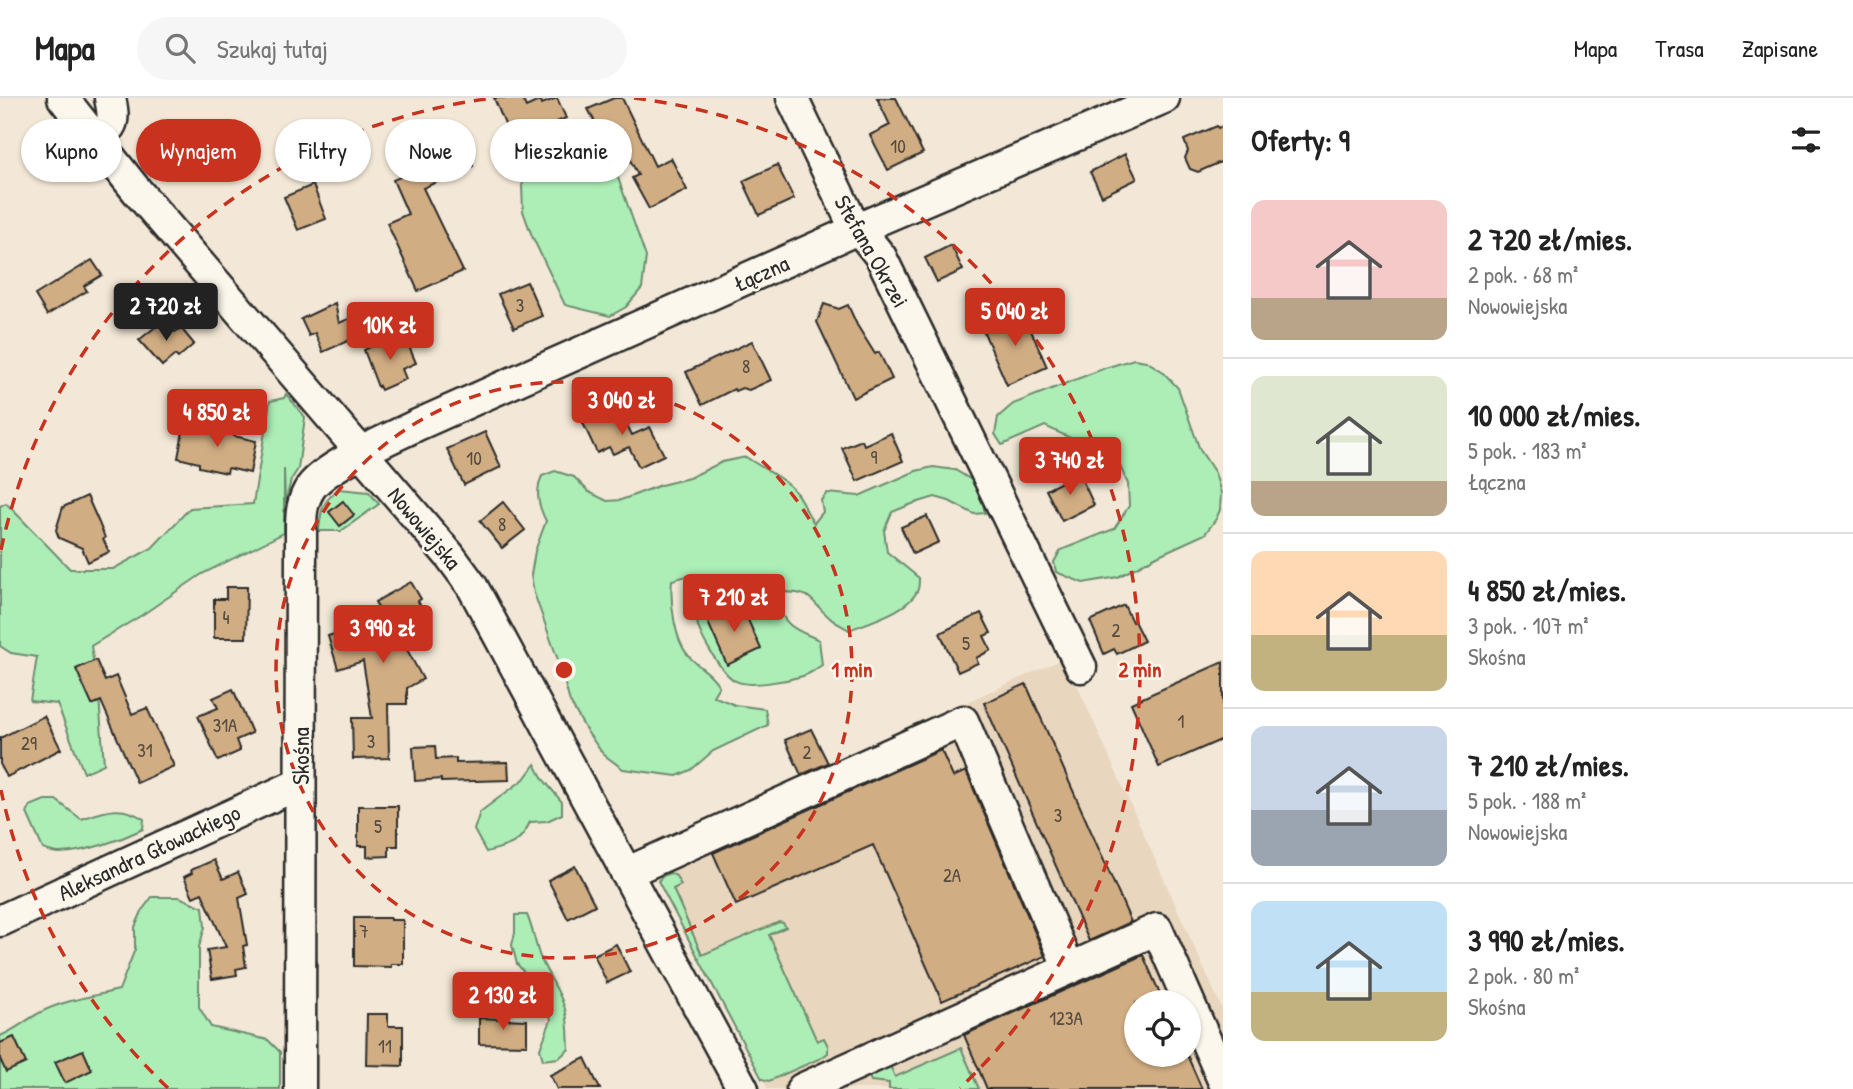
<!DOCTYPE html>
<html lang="pl">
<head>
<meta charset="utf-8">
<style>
  body { margin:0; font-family:"Patrick Hand",sans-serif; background:#f6f6f6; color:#222; height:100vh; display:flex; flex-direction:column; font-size:26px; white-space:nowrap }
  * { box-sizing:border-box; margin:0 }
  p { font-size:23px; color:#767676 }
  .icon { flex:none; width:38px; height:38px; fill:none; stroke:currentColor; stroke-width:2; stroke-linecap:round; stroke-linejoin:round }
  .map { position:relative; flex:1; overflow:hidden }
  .details { display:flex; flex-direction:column; background:#fff; width:630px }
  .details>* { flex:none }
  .hud { position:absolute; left:21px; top:21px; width:665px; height:63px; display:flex; gap:14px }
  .tools { position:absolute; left:1124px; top:892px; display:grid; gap:14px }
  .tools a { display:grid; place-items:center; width:77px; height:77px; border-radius:50%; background:#fff; box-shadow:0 2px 5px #0004; font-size:35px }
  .price { position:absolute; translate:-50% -60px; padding:0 16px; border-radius:7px; background:#c8321e; color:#fff; font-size:23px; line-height:46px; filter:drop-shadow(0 2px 4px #0008) }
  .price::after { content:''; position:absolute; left:50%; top:42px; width:21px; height:16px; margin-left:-10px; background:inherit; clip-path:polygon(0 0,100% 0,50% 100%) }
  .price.on { background:#222; color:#fff }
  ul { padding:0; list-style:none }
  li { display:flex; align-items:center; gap:21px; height:175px; padding:0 28px }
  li+li { border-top:2px solid #e0e0e0 }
  li span { display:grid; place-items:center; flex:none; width:196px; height:140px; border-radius:14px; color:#555 }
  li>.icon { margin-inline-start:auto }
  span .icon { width:84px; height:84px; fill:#fffc; stroke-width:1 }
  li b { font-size:30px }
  h2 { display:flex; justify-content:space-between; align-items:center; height:84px; padding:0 28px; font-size:30px }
  .chip { padding:0 24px; border-radius:32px; background:#fff; box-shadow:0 2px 5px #0004; font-size:24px; line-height:63px }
  .chip.on { background:#c8321e; color:#fff }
  header { display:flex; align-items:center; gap:42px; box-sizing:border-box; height:98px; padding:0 35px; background:#fff; border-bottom:2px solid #e0e0e0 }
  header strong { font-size:33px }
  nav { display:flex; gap:38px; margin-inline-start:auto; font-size:24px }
  .search { width:490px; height:63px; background:#f6f6f6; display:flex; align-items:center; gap:18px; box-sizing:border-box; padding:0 24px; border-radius:38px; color:#767676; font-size:26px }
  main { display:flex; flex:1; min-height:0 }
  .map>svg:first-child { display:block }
  .built { fill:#e9d6be; fill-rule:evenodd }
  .green { fill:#adeeb6; stroke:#6c8c70; stroke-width:2 }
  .building { fill:#d1ad83; stroke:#2b2b2b; stroke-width:2 }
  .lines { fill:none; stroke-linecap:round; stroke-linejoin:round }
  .minor-casing { stroke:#2b2b2b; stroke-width:35 }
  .minor { stroke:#fbf7ec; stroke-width:30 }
  .ring { fill:none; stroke:#c8321e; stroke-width:3.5; stroke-dasharray:12 9 }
  .labels { text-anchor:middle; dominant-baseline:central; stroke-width:5; stroke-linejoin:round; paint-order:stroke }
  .number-label { font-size:19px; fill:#544c41 }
  .street-label { font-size:23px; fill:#2b2b2b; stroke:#fbf7ec }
  .centre { fill:#c8321e; stroke:#fbf7ec; stroke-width:3.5 }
  .ring-label { font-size:21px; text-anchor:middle; font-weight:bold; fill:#c8321e; stroke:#fbf7ec; stroke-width:5; stroke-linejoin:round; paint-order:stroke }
</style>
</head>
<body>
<header>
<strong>Mapa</strong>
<div class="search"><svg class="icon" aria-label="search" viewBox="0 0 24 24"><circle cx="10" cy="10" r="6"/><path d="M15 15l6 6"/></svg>Szukaj tutaj</div>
<nav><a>Mapa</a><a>Trasa</a><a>Zapisane</a></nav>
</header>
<main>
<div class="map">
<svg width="1223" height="991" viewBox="0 0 1223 991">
  <rect width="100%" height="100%" fill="#f3e8d7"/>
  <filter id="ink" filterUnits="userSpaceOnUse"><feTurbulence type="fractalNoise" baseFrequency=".0143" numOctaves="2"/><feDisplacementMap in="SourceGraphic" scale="14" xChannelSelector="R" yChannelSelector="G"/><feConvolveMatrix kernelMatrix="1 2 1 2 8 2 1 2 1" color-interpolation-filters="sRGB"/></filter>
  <g filter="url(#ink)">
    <path class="built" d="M1065,560L1223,913V991H768L640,750ZM1136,905H1188V957H1136Z"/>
    <g class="green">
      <path d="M591,38L617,77L646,159L642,190L626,209L610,218L565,207L532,138L523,113L522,88L528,67L539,59L574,48Z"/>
      <path d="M1134,261L1146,263L1162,273L1178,290L1200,352L1215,375L1221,395L1220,412L1216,421L1205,436L1159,457L1118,479L1083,485L1056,474L1054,464L1061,452L1114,431L1129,408L1128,386L1119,366L1100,351L1083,346L1045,328L1002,347L995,336L998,319L1013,306L1105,270Z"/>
      <path d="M286,296L305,319L298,371L291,382L285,405L284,371V435L202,476L142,517L91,548L99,599L104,666L84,675L57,606L30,603L37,559L11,555L0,548V408L6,405L70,471H113L152,450L190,410L253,406L270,303L284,300Z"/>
      <path d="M746,359C760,369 782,379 793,391C802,401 806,414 814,425L823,414L821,402L827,395L859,398L916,373L933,369L955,372L978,386L985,415L974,416L949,403L935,399L912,406L892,414L884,433L887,454L919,480C919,484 919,488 918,491C911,512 869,524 849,532C843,528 835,525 830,520C808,502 816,495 783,494L778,505C784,530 798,532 819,542L822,567C816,571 810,576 803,578C789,582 746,591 734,582C722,575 702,542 698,528C694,515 697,498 700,485L687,478L672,482C670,502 674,541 688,557C699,571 710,572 719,588L713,598L735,607L765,611L768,627L713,653L691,672L677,678L623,671L603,656L586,632L570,604L558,562L534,495L531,477L535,453L546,423C538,407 535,394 542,378L555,373L574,379L589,394L607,403L621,402L661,387L689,380L722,364Z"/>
      <path d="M339,391L369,394L379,406L341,433H319C321,412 321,405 339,391Z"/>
      <path d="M535,666L543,681L562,704V716L547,723L530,724C520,747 508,748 486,754L474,732L480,714L524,681Z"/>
      <path d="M45,702H56L81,721C105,713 121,706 144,721L143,731C120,742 86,754 60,755C54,755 48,753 43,751L27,715L30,708Z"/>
      <path d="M670,775L676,778L681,787L673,791L702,857L779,824L783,825L786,829L769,837L817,943L824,940L828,948V955L821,960L769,983L762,981L658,783L663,778Z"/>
      <path d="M152,799H179L203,809L205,829L199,849V909L211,929L268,942L280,954V991H0V938C16,932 28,920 43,913C66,902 94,898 119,892L135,851V829L143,811Z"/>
      <path d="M515,817H527C533,831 535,845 540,859C547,876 558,890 564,908C569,921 568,937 569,951L559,960L543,962L540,951L551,922L548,906L544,893L529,880L517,866L512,847L515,835Z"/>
      <path d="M961,950L979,991H889V985L871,983L869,978L870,972L888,963L895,979Z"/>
    </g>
    <g class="building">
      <path d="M494,0H522L526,9L541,2L542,6L557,0L566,20L536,33L537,36L513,46Z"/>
      <path d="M614,0H622L655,68L671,60L687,92L649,111L632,80L638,77L615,33L603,39L588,11Z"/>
      <path d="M877,0H896L923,55L888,72L870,37L890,27Z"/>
      <path d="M1217,28L1218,30L1223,28V63L1198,74L1190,71L1185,60L1188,53L1184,42Z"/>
      <path d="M465,51L473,68L423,90L463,173L418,193L387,125L408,116L393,82Z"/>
      <path d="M1125,56L1137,81L1102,98L1090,74Z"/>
      <path d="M777,67L794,101L759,117L743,83Z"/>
      <path d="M313,87L326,121L298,132L284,99Z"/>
      <path d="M951,147L963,172L937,184L925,160Z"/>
      <path d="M92,162L102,177L84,188L87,193L47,217L35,197Z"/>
      <path d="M527,184L542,218L514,230L498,196Z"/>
      <path d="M335,205L339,225L351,220L359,238L323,254L315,235L309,238L301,221Z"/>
      <path d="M824,206L839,211L848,207L857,227L875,256L879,254L892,281L853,300L817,224Z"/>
      <path d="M1022,212L1047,269L1007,287L982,230Z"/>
      <path d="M164,222L175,234L181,230L194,246L178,260L175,257L162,268L139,242Z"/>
      <path d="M405,239L416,265L402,271L406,281L381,292L379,288L378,289L364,252L387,241L389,246Z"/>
      <path d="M752,243L771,282L749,292L742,290L735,293L734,291L702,307L686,274Z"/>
      <path d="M617,307L632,337L650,329L664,357L639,369L629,349L613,356L609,349L597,355L582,323Z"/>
      <path d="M207,327L235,333L234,338L256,343L250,375L228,370L227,375L199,369V365L178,360L184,328L206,333Z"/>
      <path d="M485,334L501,369L464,387L447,351Z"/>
      <path d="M891,335L903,363L857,383L842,350L862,342L864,347Z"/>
      <path d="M1079,375L1094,407L1062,423L1046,392Z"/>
      <path d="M87,398L99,425L105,440L103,441L109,454L88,464L82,450L59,440L56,432L63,409Z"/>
      <path d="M343,403L354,417L340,428L329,414Z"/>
      <path d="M503,404L525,432L502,450L480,423Z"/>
      <path d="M927,418L939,444L913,456L901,429Z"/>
      <path d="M411,484L421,501L418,503L425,517L421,519L430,535L405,548L423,581L407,590V606H388L389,660L353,661L352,620H372L363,563L338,571L328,538L384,521L375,504Z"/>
      <path d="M226,489H247L246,540H214V501H226Z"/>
      <path d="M740,504L761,551L727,567L706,520Z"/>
      <path d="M1124,507L1132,524L1134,523L1144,543L1117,556L1114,551L1104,556L1090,523Z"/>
      <path d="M981,515L991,535L984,538L991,552L976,560L978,565L958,574L940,535Z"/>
      <path d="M96,562L105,583L116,578L132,616L147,610L174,668L137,685L101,603L92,607L76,571Z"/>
      <path d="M1223,564V641L1159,669L1131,605Z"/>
      <path d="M1026,586L1131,824L1089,843L984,605Z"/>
      <path d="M233,591L252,635L236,642L240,653L218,663L198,618L218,610L213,600Z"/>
      <path d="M44,618L61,651L7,679L0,666V640Z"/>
      <path d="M811,631L828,665L801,677L785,642Z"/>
      <path d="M435,648L436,661L456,660V665L508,664L509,682L441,684V681L415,683L413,649Z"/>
      <path d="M941,652L953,679L966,673L1045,858L942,903L873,747L736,807L713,755Z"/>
      <path d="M358,708H398V748H389V758L367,759V748H358Z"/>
      <path d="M214,762L223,781L238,774L248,796L239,800L247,847L243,848L246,869L236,871L237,877L212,881L207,852L226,849L202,795L193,799L184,779L192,775L191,772Z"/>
      <path d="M575,768L595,807L568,821L548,782Z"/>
      <path d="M354,820H391V822H403V866H391V869L354,868Z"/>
      <path d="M616,846L630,874L607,885L594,857Z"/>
      <path d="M1143,857L1164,905H1136V957H1187L1202,991H987L964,937Z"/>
      <path d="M367,916H388V928H403V968L366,967Z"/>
      <path d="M479,920L527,922V947L479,946Z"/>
      <path d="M14,939L26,965L6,974L0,961V945Z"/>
      <path d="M83,952L92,972L65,985L55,964Z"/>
      <path d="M585,960L600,991H557L550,977Z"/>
    </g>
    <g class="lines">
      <defs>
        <g id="minor">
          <path d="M63,0L137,93L450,458L472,488L743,991"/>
          <path d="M792,0L850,120L881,159L1081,569"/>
          <path d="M95,43C114,27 115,24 110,0"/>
          <path d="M626,775L963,623L1069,870"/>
          <path d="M0,823L290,690H300"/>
          <path d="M300,991L301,431C301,416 302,402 311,389C327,367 389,341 415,328L878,122L1164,0"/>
          <path d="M802,991L1157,831L1223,982"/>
        </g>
      </defs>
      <use href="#minor" class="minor-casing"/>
      <use href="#minor" class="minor"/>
    </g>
  </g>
  <g class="ring">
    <circle cx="564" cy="572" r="288"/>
    <path d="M168 990A576 576 0 0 1 1 692M1 452A576 576 0 0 1 494 0M634 0A576 576 0 0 1 960 990"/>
  </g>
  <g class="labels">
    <g class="number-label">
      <text x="898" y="48">10</text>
      <text x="520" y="207">3</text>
      <text x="746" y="268">8</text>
      <text x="874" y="359">9</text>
      <text x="474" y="360">10</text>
      <text x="502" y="426">8</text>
      <text x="226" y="519">4</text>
      <text x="1116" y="532">2</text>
      <text x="966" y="545">5</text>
      <text x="1181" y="623">1</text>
      <text x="225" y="627">31A</text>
      <text x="371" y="643">3</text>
      <text x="29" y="645">29</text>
      <text x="145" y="652">31</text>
      <text x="807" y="654">2</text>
      <text x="1058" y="717">3</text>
      <text x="378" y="728">5</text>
      <text x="952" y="777">2A</text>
      <text x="364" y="833">7</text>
      <text x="1066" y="920">123A</text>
      <text x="385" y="948">11</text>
    </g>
    <g class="street-label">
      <text transform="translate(872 153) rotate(60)">Stefana Okrzei</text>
      <text transform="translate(761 175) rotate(-24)">Łączna</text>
      <text transform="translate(425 430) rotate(50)">Nowowiejska</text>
      <text transform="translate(300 658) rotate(-90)">Skośna</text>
      <text transform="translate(149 754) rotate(-25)">Aleksandra Głowackiego</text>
    </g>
  </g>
  <circle cx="564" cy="572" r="10" class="centre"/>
  <g class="ring-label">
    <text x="852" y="579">1 min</text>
    <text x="1140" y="579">2 min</text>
  </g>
</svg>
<div class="tools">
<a><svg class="icon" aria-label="locate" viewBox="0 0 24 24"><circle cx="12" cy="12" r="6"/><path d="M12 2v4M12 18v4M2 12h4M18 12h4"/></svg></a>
</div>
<b class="price on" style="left:166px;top:245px">2 720 zł</b>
<b class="price" style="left:1015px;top:250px">5 040 zł</b>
<b class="price" style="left:390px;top:264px">10K zł</b>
<b class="price" style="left:622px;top:339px">3 040 zł</b>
<b class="price" style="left:217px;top:351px">4 850 zł</b>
<b class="price" style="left:1070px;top:399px">3 740 zł</b>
<b class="price" style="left:734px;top:536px">7 210 zł</b>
<b class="price" style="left:383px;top:567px">3 990 zł</b>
<b class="price" style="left:503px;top:934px">2 130 zł</b>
<div class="hud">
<a class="chip">Kupno</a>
<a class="chip on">Wynajem</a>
<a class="chip">Filtry</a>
<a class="chip">Nowe</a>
<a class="chip">Mieszkanie</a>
</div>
</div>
<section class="details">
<h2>Oferty: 9<svg class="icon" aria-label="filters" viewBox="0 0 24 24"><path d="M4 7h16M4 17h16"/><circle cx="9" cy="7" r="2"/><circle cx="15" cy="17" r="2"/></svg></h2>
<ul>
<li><span style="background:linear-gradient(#f6c9c9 70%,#b9a48a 0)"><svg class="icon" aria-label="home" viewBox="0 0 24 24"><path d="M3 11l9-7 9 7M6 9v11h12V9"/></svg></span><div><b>2 720 zł/mies.</b><p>2 pok. · 68 m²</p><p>Nowowiejska</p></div></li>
<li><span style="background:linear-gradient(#dfe7d0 75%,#b9a48a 0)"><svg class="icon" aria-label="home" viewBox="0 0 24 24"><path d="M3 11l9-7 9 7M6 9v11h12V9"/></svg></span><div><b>10 000 zł/mies.</b><p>5 pok. · 183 m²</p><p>Łączna</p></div></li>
<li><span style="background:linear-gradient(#ffd9b3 60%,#c2b280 0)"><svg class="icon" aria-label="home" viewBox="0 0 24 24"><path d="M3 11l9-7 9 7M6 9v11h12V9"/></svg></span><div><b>4 850 zł/mies.</b><p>3 pok. · 107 m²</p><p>Skośna</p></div></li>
<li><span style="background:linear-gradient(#c9d6e8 60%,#9aa5b1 0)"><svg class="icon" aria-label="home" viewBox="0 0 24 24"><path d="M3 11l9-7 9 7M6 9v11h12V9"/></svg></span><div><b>7 210 zł/mies.</b><p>5 pok. · 188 m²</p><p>Nowowiejska</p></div></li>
<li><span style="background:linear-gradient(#bfe0f5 65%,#c2b280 0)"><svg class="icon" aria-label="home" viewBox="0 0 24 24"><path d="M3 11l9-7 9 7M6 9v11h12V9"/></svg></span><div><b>3 990 zł/mies.</b><p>2 pok. · 80 m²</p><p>Skośna</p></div></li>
</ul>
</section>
</main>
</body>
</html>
